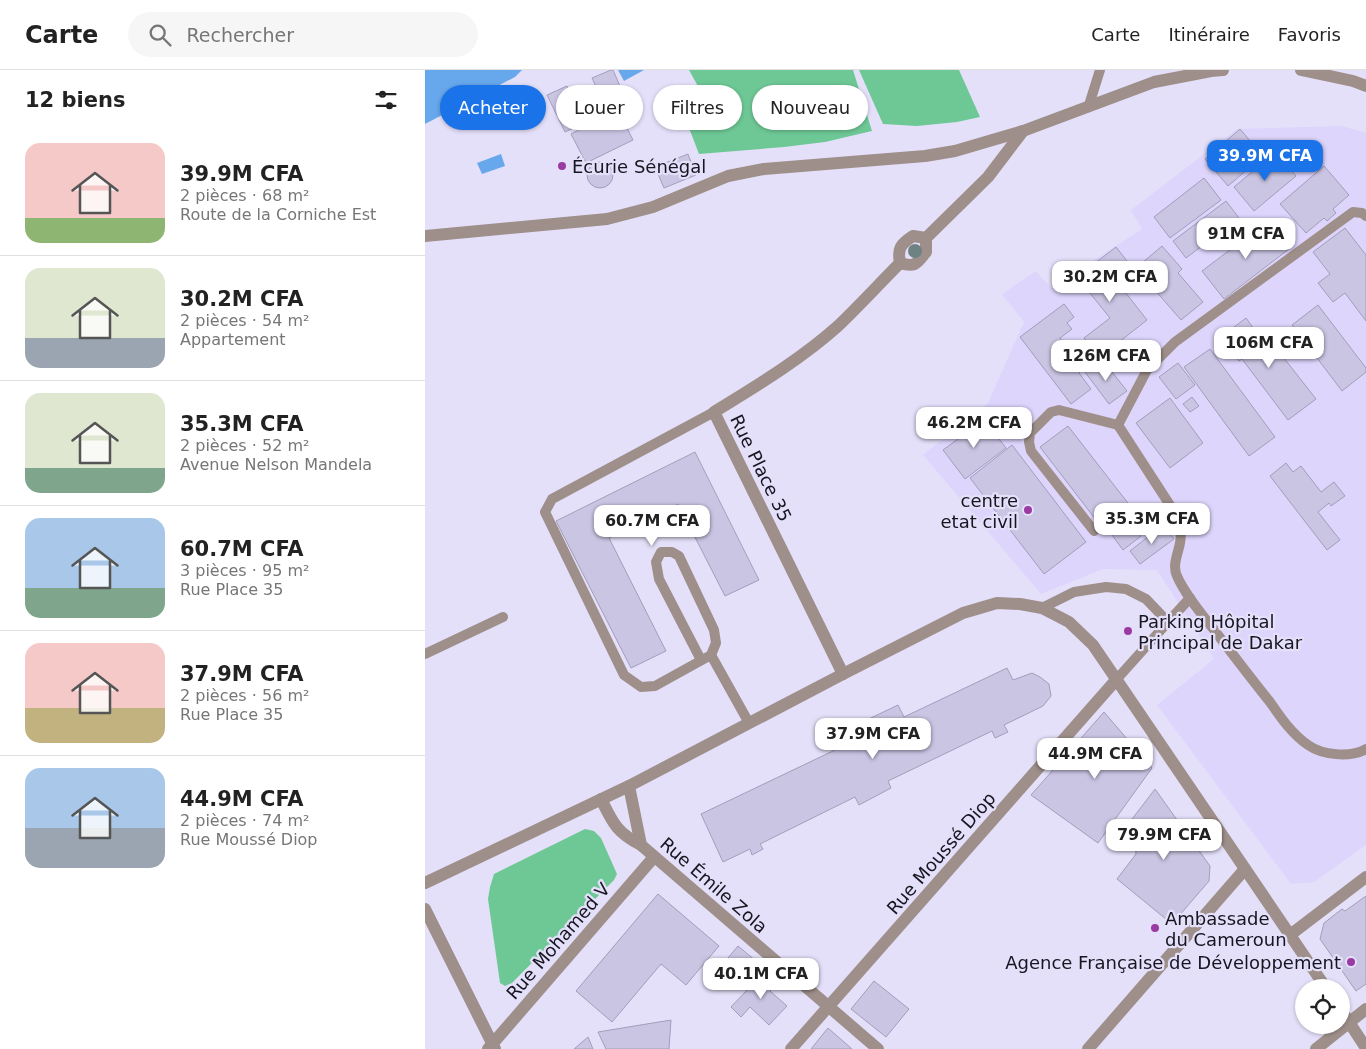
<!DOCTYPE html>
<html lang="fr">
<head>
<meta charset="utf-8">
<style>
  body { margin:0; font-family:"DejaVu Sans",sans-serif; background:#f6f6f6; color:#222; height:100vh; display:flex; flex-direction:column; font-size:19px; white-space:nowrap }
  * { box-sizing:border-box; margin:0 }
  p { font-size:16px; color:#767676 }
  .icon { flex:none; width:28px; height:28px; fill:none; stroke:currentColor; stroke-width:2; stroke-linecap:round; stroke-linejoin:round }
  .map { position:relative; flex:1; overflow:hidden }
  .side { display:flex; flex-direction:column; background:#fff; width:425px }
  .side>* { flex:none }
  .top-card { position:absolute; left:15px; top:15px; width:475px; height:45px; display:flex; gap:10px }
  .fabs { position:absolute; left:870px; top:909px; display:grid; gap:10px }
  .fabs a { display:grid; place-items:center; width:55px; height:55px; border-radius:50%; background:#fff; box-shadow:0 1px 4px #0004; font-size:25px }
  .price { position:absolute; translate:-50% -42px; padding:0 11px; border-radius:10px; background:#fff; color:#222; font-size:16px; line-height:32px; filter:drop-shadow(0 1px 2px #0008) }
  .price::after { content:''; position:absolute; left:50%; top:30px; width:15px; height:11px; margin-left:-8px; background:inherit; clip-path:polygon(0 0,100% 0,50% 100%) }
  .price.selected { background:#1a73e8; color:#fff }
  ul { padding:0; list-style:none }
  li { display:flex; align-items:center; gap:15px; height:125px; padding:0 25px }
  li+li { border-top:1px solid #e0e0e0 }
  li span { display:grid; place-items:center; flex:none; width:140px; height:100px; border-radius:15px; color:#555 }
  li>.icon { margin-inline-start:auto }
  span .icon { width:60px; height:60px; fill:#fffc; stroke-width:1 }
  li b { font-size:21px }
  h2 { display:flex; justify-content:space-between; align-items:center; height:60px; padding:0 25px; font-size:21px }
  .pill { padding:0 18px; border-radius:22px; background:#fff; box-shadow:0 1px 4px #0004; font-size:18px; line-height:45px }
  .pill.selected { background:#1a73e8; color:#fff }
  header { display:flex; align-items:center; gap:30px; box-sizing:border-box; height:70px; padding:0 25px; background:#fff; border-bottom:1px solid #e0e0e0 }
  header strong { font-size:24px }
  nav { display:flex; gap:28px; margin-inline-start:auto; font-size:18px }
  .search { width:350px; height:45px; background:#f6f6f6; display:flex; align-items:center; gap:12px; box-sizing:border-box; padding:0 18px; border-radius:28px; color:#767676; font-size:19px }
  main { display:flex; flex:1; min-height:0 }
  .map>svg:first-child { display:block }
  .built { fill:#ddd5fc }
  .green { fill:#6ec895 }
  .water { fill:#67a7ec }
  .building { fill:#cbc5e4; stroke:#a29dbb }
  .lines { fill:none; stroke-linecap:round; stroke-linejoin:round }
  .service { stroke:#9e8f8a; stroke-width:10 }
  .minor { stroke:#9e8f8a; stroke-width:12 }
  .tertiary { stroke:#9e8f8a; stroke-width:12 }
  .tree { fill:#6e8283 }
  .poi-dot { fill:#9a3ba3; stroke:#e5e0fa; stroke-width:2 }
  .labels { text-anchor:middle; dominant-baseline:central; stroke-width:4.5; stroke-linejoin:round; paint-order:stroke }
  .poi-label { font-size:18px; fill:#171520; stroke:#e5e0fa; text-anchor:start }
  .street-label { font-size:18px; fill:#171520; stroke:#e5e0fa }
</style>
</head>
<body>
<header>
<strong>Carte</strong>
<div class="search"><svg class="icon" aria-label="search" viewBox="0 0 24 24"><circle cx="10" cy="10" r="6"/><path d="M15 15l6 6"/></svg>Rechercher</div>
<nav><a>Carte</a><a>Itinéraire</a><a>Favoris</a></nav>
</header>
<main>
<section class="side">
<h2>12 biens<svg class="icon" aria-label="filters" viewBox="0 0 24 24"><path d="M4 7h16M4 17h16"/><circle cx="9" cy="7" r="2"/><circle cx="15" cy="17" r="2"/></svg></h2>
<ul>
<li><span style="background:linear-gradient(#f6c9c9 75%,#8fb573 0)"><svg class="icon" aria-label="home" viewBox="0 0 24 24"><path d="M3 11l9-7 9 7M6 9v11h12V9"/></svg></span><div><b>39.9M CFA</b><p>2 pièces · 68 m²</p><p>Route de la Corniche Est</p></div></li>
<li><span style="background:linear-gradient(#dfe7d0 70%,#9aa5b1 0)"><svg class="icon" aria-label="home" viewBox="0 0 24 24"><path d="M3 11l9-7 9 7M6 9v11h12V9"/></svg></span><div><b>30.2M CFA</b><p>2 pièces · 54 m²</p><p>Appartement</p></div></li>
<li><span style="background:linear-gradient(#dfe7d0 75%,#7fa58c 0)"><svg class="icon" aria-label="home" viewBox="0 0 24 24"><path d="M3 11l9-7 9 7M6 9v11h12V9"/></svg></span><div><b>35.3M CFA</b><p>2 pièces · 52 m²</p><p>Avenue Nelson Mandela</p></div></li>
<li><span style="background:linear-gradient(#a9c7e8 70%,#7fa58c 0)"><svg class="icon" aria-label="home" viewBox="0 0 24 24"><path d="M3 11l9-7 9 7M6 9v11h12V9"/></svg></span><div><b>60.7M CFA</b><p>3 pièces · 95 m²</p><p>Rue Place 35</p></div></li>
<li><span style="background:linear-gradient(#f6c9c9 65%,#c2b280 0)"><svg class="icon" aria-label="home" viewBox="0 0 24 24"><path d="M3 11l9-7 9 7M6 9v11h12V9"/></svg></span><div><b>37.9M CFA</b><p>2 pièces · 56 m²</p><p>Rue Place 35</p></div></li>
<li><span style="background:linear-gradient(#a9c7e8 60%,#9aa5b1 0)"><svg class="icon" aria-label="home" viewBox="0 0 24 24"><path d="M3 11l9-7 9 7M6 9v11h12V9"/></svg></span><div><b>44.9M CFA</b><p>2 pièces · 74 m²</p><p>Rue Moussé Diop</p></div></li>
</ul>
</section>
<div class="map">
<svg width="941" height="979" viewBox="0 0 941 979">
  <rect width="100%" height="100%" fill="#e5e0fa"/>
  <path class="built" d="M917,56L941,63V775L889,812L866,814L732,635L789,589L732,500L678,499L616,524L498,385L563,333L599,252L577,224L611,201L626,218L717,159L706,140L812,59Z"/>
  <g class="green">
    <path d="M264,0H428L447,61L400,72L359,77L274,84L254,32L275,20Z"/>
    <path d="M434,0H534L555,47L532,52L492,56L458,54Z"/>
    <path d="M160,759L169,761L176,768L192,804L189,810L87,913L80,916L75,913L63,829L65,817L69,804Z"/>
  </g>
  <g class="water">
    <path d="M0,0H97L90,7L0,54Z"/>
    <path d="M193,0H219L199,11Z"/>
    <path d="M76,84L80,96L57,104L52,93Z"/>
  </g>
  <g class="building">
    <path d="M186,0H188L198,23L178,32L167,8Z"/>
    <path d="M142,16L159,53L140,62L122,25Z"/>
    <path d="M193,40L208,70L161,93L146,64Z"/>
    <path d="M815,59L838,86L803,116L780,89Z"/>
    <path d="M851,82L871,106L829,141L809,117Z"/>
    <path d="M263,84L271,105L239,118L230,97Z"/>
    <circle cx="175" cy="105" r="13"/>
    <path d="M899,96L924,125L908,139L911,143L902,151L899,148L881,163L855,134Z"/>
    <path d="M779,108L796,130L745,168L729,147Z"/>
    <path d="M801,131L814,148L761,188L748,171Z"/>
    <path d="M843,151L864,179L799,229L777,201Z"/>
    <path d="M920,158L941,185V251L920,223L908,232L893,213L905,204L888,182Z"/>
    <path d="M737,176L757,199L753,203L778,232L756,250L723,212L722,213L710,199Z"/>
    <path d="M691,177L702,191L686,204L722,250L675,287L659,268L685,248L652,207Z"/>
    <path d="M639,234L649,247L642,253L647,259L635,268L651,290L655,286L662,296L654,303L666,319L646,334L595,267Z"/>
    <path d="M893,235L941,298V302L917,321L867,255Z"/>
    <path d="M821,248L839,273L844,269L891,329L863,350L817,289L814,291L796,267Z"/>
    <path d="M693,276L702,288L688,299L679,286Z"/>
    <path d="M785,279L850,367L824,386L759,297Z"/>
    <path d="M677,289L702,321L684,334L660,302Z"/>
    <path d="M753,293L770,315L751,329L734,307Z"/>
    <path d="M767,327L774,336L765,342L758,334Z"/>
    <path d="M745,328L778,373L745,398L711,353Z"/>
    <path d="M559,350L581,378L540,409L518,380Z"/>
    <path d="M643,356L706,437L678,459L615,377Z"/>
    <path d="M587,375L661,472L619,504L545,408Z"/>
    <path d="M270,382L334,510L300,526L253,434L184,468L241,581L206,598L131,451Z"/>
    <path d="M861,393L868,402L876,396L896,422L909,412L920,426L906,436L904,433L893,442L915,470L902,480L845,406Z"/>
    <path d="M701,448L716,466L698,480L684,461Z"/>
    <path d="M738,455L749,469L715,494L705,481Z"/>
    <path d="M582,598L588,610L607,603L615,607L624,614L626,626L618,636L579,655L583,662L570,668L567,661L463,711L466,718L434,735L430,727L335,774L338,779L327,785L325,779L298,792L276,744L433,669L427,657L473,635L479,647Z"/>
    <path d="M679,642L727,698L673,773L606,725Z"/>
    <path d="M730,719L785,796L784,811L747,854L692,809L711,784L710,769L701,757Z"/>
    <path d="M233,824L294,876L261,915L236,894L187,952L151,921Z"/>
    <path d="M941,826V914L931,921L895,869L899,853L917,839L920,841Z"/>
    <path d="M313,876L337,896L320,915L297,895Z"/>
    <path d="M339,902L352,914L345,921L362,936L344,955L325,937L316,947L306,937Z"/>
    <path d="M449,911L484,939L461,967L426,939Z"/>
    <path d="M246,950L244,979H181L173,962Z"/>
    <path d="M403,958L427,979H386Z"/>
    <path d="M163,967L168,979H149Z"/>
  </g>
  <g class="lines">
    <g class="service">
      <path d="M664,35L675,0"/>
      <path d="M941,146L937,143L928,142L750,272L722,300L693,355L752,446C755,455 757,463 755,473C753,484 747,495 752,506C761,527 782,550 796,569C812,590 828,611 845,632C856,648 867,664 883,675C897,685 925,688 941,679"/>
      <path d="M669,461L606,381L604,372L605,363L626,342L634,340L693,355"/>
      <path d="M617,538L649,522L681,517L701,519L721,529L743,552L691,610"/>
      <path d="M743,552L765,528"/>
      <path d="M0,584L78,547"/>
      <path d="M286,585L324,653"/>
      <path d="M276,590L234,509L231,492L236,482H247L254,486L289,560L291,573L286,585L230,616L216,617L199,605L120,442L127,429L289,342"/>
    </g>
    <g class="minor">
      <path d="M475,193C491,198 492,193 501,182V168L563,107L598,61"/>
      <path d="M475,193C472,178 476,174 488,166L501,168"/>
      <path d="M418,604L289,342C331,316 375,290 413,256C434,236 454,214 475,193"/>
      <path d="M204,716L216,775"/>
      <path d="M176,729C188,753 191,762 216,775L453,979"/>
      <path d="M865,865L941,807"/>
      <path d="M63,979L229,787"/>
      <path d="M366,979L691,610"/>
      <path d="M663,979L820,799"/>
      <path d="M891,979L941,939"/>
    </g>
    <g class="tertiary">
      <path d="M876,0L928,11L941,16"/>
      <path d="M0,166L182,149L228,137L303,106L339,99L500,86L530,81L598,61L729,12L786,1L798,0"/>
      <path d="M0,813L204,716L418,604L538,543L572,533L595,534L617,538L644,552L668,575L901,918"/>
      <path d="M0,839L70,979"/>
      <path d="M916,940L941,978"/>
    </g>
  </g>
  <circle class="tree" cx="490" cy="181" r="7"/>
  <g class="poi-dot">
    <circle cx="137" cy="96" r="5"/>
    <circle cx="603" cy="440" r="5"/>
    <circle cx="703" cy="561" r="5"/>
    <circle cx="730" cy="858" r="5"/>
    <circle cx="926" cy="892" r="5"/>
  </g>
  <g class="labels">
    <g class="poi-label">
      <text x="147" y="96">Écurie Sénégal</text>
      <text x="593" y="430" text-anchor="end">centre<tspan x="593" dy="21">etat civil</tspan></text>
      <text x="713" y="551">Parking Hôpital<tspan x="713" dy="21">Principal de Dakar</tspan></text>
      <text x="740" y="848">Ambassade<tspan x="740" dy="21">du Cameroun</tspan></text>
      <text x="916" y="892" text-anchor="end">Agence Française de Développement</text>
    </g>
    <g class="street-label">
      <text transform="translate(336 398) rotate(64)">Rue Place 35</text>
      <text transform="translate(516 783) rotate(-49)">Rue Moussé Diop</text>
      <text transform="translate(289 815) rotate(41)">Rue Émile Zola</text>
      <text transform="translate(133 871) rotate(-49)">Rue Mohamed V</text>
    </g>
  </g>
</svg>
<div class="fabs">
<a><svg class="icon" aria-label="locate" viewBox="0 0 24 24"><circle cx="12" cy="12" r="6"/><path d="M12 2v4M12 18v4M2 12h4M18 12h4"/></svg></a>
</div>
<b class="price selected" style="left:840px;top:112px">39.9M CFA</b>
<b class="price" style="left:821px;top:190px">91M CFA</b>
<b class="price" style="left:685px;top:233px">30.2M CFA</b>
<b class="price" style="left:844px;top:299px">106M CFA</b>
<b class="price" style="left:681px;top:312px">126M CFA</b>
<b class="price" style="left:549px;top:379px">46.2M CFA</b>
<b class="price" style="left:727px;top:475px">35.3M CFA</b>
<b class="price" style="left:227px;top:477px">60.7M CFA</b>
<b class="price" style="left:448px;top:690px">37.9M CFA</b>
<b class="price" style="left:670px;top:710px">44.9M CFA</b>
<b class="price" style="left:739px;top:791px">79.9M CFA</b>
<b class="price" style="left:336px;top:930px">40.1M CFA</b>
<div class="top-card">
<a class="pill selected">Acheter</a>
<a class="pill">Louer</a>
<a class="pill">Filtres</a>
<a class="pill">Nouveau</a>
</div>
</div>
</main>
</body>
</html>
